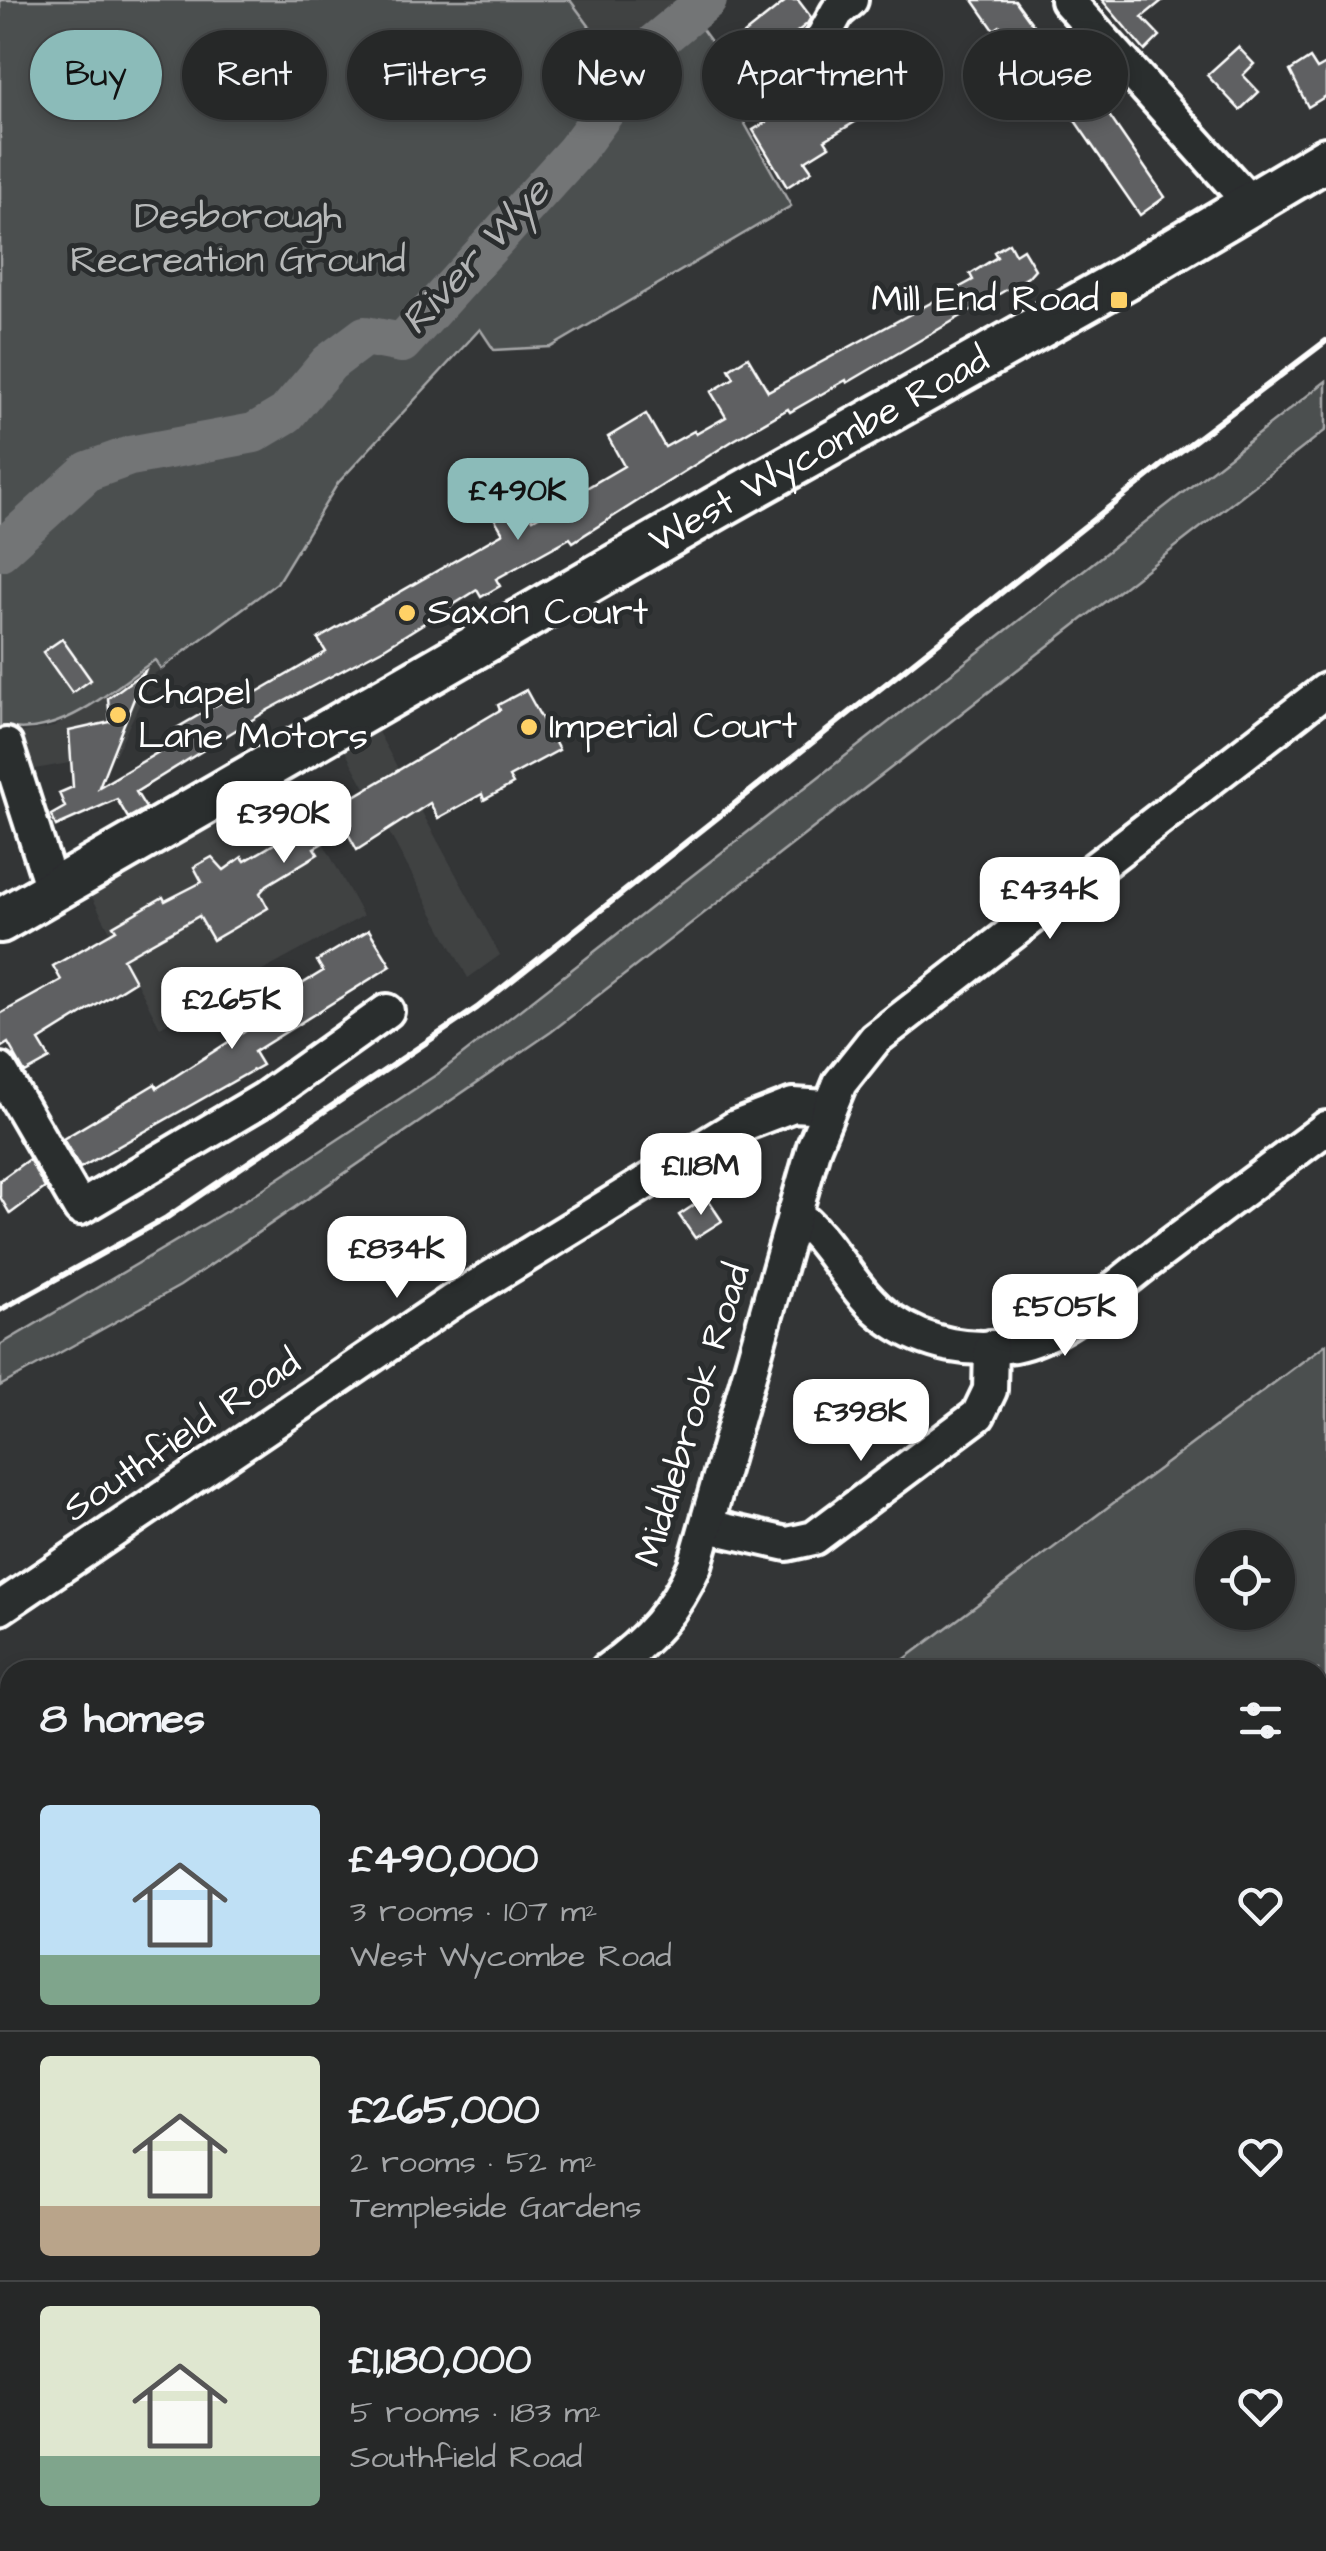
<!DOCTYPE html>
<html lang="en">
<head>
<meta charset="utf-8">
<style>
  body { margin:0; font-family:"Architects Daughter",sans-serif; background:#2e3030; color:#f1f3f6; height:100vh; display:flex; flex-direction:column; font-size:38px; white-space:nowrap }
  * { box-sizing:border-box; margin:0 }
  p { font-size:32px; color:#a4a6a8 }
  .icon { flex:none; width:55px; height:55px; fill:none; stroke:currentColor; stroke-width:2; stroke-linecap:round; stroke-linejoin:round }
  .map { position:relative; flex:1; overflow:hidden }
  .side { position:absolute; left:0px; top:1660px; width:1328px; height:892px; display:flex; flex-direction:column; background:#262828; border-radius:30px 30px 0 0; box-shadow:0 5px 15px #0003,0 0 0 2px #424445 }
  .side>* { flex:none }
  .top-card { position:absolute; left:30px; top:30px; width:1268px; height:90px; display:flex; gap:20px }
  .controls { position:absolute; left:1195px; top:1530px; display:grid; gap:20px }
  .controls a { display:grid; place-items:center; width:100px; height:100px; border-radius:50%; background:#262828; box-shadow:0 5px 15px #0003,0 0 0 2px #424445; font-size:50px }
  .price { position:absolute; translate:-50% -85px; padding:0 22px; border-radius:20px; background:#fff; color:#222; font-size:32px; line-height:65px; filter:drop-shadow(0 2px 5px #0008) }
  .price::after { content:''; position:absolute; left:50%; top:60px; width:30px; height:22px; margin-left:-15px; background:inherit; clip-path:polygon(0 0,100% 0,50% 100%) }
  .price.selected { background:#8bbbb9; color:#111 }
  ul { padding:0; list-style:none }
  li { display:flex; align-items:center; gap:30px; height:250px; padding:0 40px }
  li+li { border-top:2px solid #424445 }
  li span { display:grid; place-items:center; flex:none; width:280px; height:200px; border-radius:10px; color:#555 }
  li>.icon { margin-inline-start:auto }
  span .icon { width:120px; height:120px; fill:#fffc; stroke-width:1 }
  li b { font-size:42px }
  h2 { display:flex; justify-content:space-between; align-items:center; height:120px; padding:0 40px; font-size:42px }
  .chip { padding:0 35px; border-radius:45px; background:#262828; box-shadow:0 5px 15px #0003,0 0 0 2px #424445; font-size:35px; line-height:90px }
  .chip.selected { background:#8bbbb9; color:#111 }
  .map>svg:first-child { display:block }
  .built { fill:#404243 }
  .green { fill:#4c4f50; stroke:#a6a7a8; stroke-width:2.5; fill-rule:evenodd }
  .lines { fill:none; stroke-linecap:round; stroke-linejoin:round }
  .river { stroke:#737576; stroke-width:40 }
  .building { fill:#5f6162; stroke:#fff; stroke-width:2.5 }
  .minor-casing { stroke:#fff; stroke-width:40 }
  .major-casing { stroke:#fff; stroke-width:50 }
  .minor { stroke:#2a2d2e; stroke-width:32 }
  .major { stroke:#2a2d2e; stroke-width:42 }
  .rail { stroke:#fff; stroke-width:6 }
  .poi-dot { fill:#ffd166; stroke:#2a2d2e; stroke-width:4 }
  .labels { text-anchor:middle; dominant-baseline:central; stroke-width:10; stroke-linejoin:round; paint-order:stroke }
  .park-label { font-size:38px; fill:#b7b9b9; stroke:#2a2d2e }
  .poi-label { font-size:38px; fill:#fff; stroke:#2a2d2e; text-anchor:start }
  .street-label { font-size:38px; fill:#fff; stroke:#2a2d2e }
  .water-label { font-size:40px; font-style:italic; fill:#b2b3b4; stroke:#2a2d2e }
</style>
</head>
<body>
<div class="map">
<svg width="1326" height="2551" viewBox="0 0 1326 2551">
  <rect width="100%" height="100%" fill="#333536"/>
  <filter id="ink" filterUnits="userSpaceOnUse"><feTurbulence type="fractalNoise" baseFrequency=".01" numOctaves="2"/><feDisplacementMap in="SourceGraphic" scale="20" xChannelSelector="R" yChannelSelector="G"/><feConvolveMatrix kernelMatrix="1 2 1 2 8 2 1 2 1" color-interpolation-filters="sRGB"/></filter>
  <g filter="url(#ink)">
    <g class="built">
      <path d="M570,0H688L621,69Z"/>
      <path d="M156,660L161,669L154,674L115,755L29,770L23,732L54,727Z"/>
      <path d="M378,732L500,955L468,978L345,751Z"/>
      <path d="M290,782L363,916L160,1027L92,897Z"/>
    </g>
    <g class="green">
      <path d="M0,0H570L621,69L639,81L699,25L740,81L726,90L791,206L551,347L494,350L480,329L338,483L277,583L161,669L155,660C108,691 59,741 0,726Z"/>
      <path d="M1326,381V430L551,1032L180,1286L0,1386V1345L252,1196L439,1073Z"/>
      <path d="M1326,1344V2071L1318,2073V1670H890ZM1212,1548H1278V1612H1212Z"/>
    </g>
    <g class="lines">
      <path class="river" d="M0,551L88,471L130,456L254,433L286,414L329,363L365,336L402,343L575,152L656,42L707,0"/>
    </g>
    <g class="building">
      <path d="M787,0H798L811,17L807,24L743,75L724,50Z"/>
      <path d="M973,0H1015L1095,110L1102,105L1165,197L1140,215L1069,112L1064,115L1000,26L994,30Z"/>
      <path d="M1102,0H1163L1142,17L1160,36L1145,51Z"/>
      <path d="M1238,47L1254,64L1243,75L1259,92L1240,110L1207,75Z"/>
      <path d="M1310,58L1317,69L1326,64V96L1308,107L1290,71Z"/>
      <path d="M871,80L885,104L825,140L829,146L805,161L812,171L787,187L753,130L793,106L800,117L807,112L810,118Z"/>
      <path d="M1009,243L1015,254L1023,249L1035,269L1028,277L847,383L846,380L790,412L788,409L734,440L573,542L570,538L496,579L500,586L481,597L477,590L386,647L268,710L136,792L146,808L128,818L117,799L56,826L51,815L65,807L59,793L73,787L69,731L110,722L108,698L145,671L99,787L174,743L168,733L253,684L257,692L326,652L318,639L503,533L490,511L517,495L533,519L624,466L608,437L646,414L665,447L694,431L696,434L726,417L711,392L734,378L729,369L748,357L768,391L973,280L970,274L997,257L994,252Z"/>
      <path d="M62,639L91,680L72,693L43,652Z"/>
      <path d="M526,690L559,750L509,777L513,784L484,800L482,794L438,818L430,803L357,850L346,830L314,848L318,854L267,885L260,893L268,908L213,940L199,916L123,959L135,981L39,1041L50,1059L25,1073L8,1043L0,1048V1014L61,980L53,966L116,930L113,926L163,897L165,901L202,882L194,867L212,857L224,870L242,857L245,861L500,710L498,705Z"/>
      <path d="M369,930L391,966L254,1052L262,1065L80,1168L63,1139L155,1084L157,1088L250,1028L245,1019L323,971L317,961Z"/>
      <path d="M29,1159L45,1188L10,1214L0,1197V1180Z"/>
      <path d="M706,1197L722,1221L695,1238L679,1215Z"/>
    </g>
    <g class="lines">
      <defs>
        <g id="minor">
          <path d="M1067,0L1251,204"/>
          <path d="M746,99L821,41L837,12L851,0"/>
          <path d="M6,745L53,892"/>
          <path d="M0,1070L80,1208L264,1099L387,1011"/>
          <path d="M794,1213C833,1242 851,1293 891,1320C927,1345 972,1353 1014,1345C1065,1335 1109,1291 1149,1261C1208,1216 1267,1172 1326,1128"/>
          <path d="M707,1526L787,1544L814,1538L978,1415L990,1390L991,1347"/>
          <path d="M0,1608L451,1302L736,1127L793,1105L827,1107"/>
          <path d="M607,1670C648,1641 675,1611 695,1565L814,1146L840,1083L875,1039L1326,690"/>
          <path d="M0,2073L10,2082"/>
          <path d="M0,2127L10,2118"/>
          <path d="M1318,2225L1326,2224"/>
          <path d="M0,2244H10"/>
          <path d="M0,2318L10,2316"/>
          <path d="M0,2492L10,2489"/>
          <path d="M1318,2516L1323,2551"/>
          <path d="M142,2542L144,2551"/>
          <path d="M385,2542L387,2551"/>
          <path d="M622,2542L624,2551"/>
          <path d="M1012,2542L1013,2551"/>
          <path d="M1166,2542L1167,2551"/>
        </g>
        <g id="major">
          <path id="s1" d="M0,921L716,508L1126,278L1326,159"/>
        </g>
      </defs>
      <use href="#minor" class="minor-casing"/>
      <use href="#major" class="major-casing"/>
      <use href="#minor" class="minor"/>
      <use href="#major" class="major"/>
      <path class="rail" d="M0,1310L166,1218L477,1008L1170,459L1326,341"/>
    </g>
  </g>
  <g class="poi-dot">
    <rect x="1109" y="290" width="20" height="20" rx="5"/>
    <circle cx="407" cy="613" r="10"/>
    <circle cx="118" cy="715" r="10"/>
    <circle cx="529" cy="727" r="10"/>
  </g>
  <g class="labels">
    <g class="park-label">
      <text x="238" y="217">Desborough<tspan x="238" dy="44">Recreation Ground</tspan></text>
    </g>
    <g class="poi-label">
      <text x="1099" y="300" text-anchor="end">Mill End Road</text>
      <text x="427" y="613">Saxon Court</text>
      <text x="138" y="693">Chapel<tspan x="138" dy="44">Lane Motors</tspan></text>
      <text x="549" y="727">Imperial Court</text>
    </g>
    <g class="street-label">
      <text stroke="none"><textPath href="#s1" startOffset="945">West Wycombe Road</textPath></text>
      <text transform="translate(693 1415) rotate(-73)">Middlebrook Road</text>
      <text transform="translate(182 1436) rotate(-34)">Southfield Road</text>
    </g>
    <g class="water-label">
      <text transform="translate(476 257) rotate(-47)">River Wye</text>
    </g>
  </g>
</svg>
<div class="controls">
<a><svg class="icon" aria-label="locate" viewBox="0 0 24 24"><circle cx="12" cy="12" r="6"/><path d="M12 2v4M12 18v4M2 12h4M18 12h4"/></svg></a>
</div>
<b class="price selected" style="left:518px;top:543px">£490K</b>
<b class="price" style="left:284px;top:866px">£390K</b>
<b class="price" style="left:1050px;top:942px">£434K</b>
<b class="price" style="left:232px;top:1052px">£265K</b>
<b class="price" style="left:701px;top:1218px">£1.18M</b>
<b class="price" style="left:397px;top:1301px">£834K</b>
<b class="price" style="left:1065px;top:1359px">£505K</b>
<b class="price" style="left:861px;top:1464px">£398K</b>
<div class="top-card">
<a class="chip selected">Buy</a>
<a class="chip">Rent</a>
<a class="chip">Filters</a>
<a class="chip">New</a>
<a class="chip">Apartment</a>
<a class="chip">House</a>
</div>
<section class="side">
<h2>8 homes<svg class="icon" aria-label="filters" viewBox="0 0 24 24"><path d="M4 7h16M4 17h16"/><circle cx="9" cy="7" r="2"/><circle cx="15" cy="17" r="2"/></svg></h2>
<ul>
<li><span style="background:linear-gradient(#bfe0f5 75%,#7fa58c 0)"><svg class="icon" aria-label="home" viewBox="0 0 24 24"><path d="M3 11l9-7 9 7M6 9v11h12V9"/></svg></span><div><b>£490,000</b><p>3 rooms · 107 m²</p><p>West Wycombe Road</p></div><svg class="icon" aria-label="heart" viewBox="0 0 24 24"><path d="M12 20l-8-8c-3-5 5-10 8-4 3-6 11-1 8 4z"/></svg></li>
<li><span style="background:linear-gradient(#dfe7d0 75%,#b9a48a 0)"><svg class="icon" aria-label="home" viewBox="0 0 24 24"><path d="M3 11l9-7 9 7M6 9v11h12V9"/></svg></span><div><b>£265,000</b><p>2 rooms · 52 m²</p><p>Templeside Gardens</p></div><svg class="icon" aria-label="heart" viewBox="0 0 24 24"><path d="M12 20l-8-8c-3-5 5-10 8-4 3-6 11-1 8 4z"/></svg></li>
<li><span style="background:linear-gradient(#dfe7d0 75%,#7fa58c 0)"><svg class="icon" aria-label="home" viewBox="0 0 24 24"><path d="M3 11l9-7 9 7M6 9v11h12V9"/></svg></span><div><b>£1,180,000</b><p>5 rooms · 183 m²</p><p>Southfield Road</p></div><svg class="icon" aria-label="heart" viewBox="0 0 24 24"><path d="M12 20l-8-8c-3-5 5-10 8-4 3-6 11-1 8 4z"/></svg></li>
</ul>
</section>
</div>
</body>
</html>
